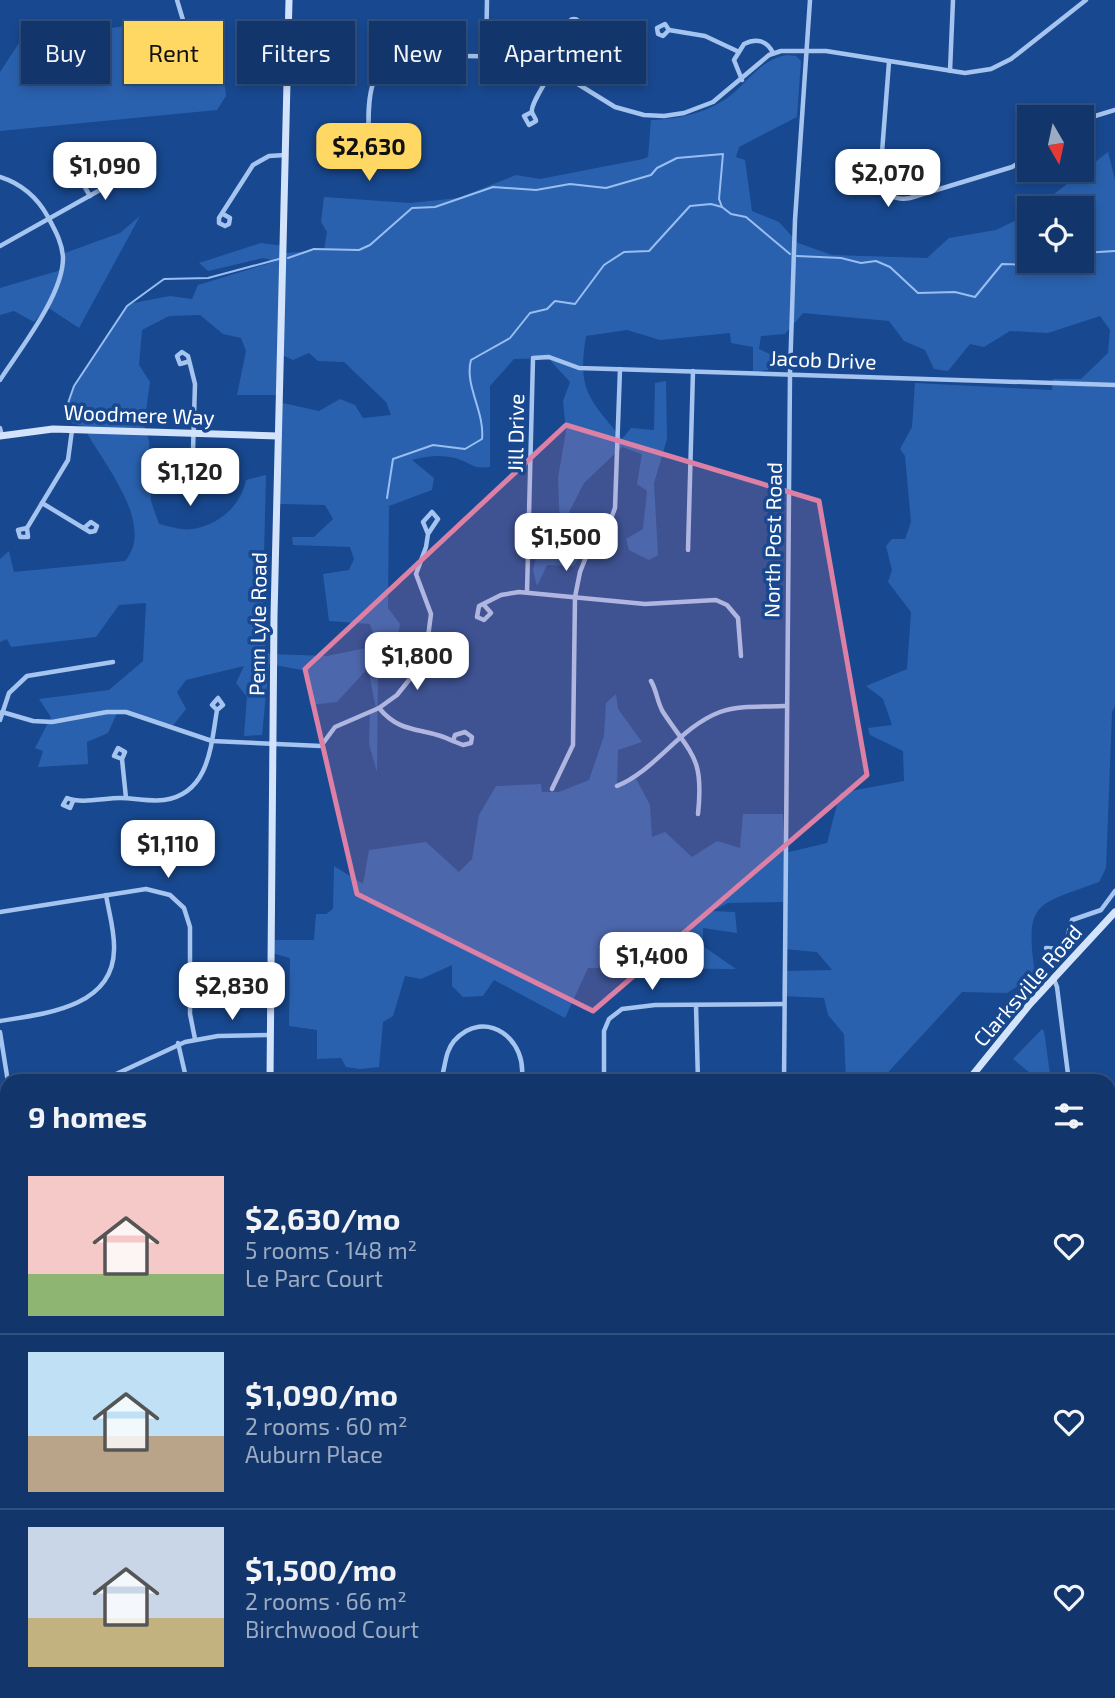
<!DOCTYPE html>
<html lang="en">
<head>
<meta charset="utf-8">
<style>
  body { margin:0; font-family:"Exo 2",sans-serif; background:#1f4173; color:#f1f3f6; height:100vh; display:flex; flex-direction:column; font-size:26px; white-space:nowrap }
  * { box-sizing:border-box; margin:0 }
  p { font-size:23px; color:#9cabc1 }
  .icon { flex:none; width:38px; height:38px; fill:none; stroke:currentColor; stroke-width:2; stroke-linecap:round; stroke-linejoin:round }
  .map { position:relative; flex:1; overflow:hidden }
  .side { position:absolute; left:0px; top:1074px; width:1116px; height:625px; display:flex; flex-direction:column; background:#12366b; border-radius:21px 21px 0 0; box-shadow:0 4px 10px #0003,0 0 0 2px #31507e }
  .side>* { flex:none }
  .guide { position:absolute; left:21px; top:21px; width:700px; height:63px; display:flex; gap:14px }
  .needle { width:46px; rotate:171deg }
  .controls { position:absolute; left:1017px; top:105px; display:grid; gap:14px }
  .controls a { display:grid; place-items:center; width:77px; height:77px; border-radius:0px; background:#12366b; box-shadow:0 4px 10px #0003,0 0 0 2px #31507e; font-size:35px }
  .price { position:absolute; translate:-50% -60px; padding:0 16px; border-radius:14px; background:#fff; color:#222; font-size:23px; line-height:46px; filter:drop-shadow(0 2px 4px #0008) }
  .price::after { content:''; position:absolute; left:50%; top:42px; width:21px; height:16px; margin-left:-10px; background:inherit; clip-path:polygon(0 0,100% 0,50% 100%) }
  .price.selected { background:#ffd763; color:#111 }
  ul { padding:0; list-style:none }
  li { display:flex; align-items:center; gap:21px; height:175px; padding:0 28px }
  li+li { border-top:2px solid #31507e }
  li span { display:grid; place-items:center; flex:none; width:196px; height:140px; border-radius:0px; color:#555 }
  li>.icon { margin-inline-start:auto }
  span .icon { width:84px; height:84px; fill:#fffc; stroke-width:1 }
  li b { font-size:30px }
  h2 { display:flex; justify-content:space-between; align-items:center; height:84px; padding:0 28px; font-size:30px }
  .tag { padding:0 24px; border-radius:0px; background:#12366b; box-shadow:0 4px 10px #0003,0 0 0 2px #31507e; font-size:24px; line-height:63px }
  .tag.selected { background:#ffd763; color:#111 }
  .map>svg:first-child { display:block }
  .green { fill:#2a61ae; fill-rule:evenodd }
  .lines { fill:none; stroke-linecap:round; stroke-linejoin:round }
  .stream { stroke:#98bef2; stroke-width:2 }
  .street { stroke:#a5c4ef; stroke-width:4.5 }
  .secondary { stroke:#d3e3fb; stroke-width:7 }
  .primary { stroke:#edf4ff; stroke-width:8 }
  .rail { stroke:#fff; stroke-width:2; stroke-dasharray:12 5; stroke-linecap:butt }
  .marked { fill:#dd80a5; fill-opacity:0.2; stroke:#dd80a5; stroke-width:5; stroke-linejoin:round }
  .labels { text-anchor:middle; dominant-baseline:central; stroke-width:7; stroke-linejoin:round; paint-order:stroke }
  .street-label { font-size:21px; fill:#fff; stroke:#18488f }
</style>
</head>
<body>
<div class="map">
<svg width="1115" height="1698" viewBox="0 0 1115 1698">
  <rect width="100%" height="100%" fill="#18488f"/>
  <g class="green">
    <path d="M140,24L146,57L172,74L222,64L226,96L217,110L0,131V72L21,40Z"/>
    <path d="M788,55L796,56L801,61L797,117L739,147L736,157L745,160L752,211L779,222L798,243L832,255L927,258L949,238L996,230L1029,214V261H1082V208H1036L1108,152L1115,180V706L1112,712L1106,868L1099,882C1034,906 1025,901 1035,975L1007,993L962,992L880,1081H846L844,1034L828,1015L824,998L782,996L783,971L832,970L817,952L784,949L783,902L728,903L712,911L735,912L737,933L703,928V946L736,969L588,968L565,1018L494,980L483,996L463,997L452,986V965L421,979L405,976L393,1016L383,1022L379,1067L360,1069L346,1067L341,1058L317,1059V1030L289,1026L290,958L272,953L271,940H314L316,914H326L333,909L334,866L363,884L369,850L426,842L459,872L472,859L479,815L496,786L541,784L542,792H559L589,780L604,736L606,703L616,694L618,709L642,742L618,750L617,783L635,777L650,805L652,837L665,832L692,857L717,841L740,848L743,814H783L785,853L827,843L840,793L904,781L903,751L870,735L868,728L892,725L883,699L866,686L907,669L911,612L888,582L892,570L886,546L892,539H905L911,522L905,456L900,449L912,427L915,383L1052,390L1053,379H1081L1108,353L1110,330L1100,316L1048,333L1010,331L984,347L970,344L948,371L934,369L925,350L904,341L889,321L803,313L785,334L761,336L759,349L776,357L768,370L753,372V347L731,343L730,333L660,340L627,330L586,336C577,391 589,398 622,439L631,428L654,430L655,383L666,381L667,439L654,483L658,555L649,560L629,550L626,539L643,529L647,491L637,484L642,454L622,447L584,483L569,512L584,549L574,566L547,565L537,586L533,570L536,557L554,550L560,528L558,478L566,431L563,401L570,382L548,358L514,359L490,386V467C472,469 473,464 458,459C442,454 428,456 412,460L434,478L432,490L389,506L388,608L400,624L393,662L378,665L377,772L369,744L370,712L376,709L368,668L337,702L310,705L307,671L269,664L262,735L244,736L247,697L236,683L244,666L186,680L177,692L186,709L171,728L118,711L108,733L87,742L88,764L38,767L43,751L35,748L51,717L39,699L109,690L143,661L146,603L119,605L96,637L11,647L7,639L0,642V559L9,551L14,572L125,561C157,524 101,461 83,426L64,421L75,384L128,304L170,296L192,299L198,285L276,261L263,258L208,271L199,263L261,243L284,246L285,253L324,250L327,232L321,222L324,197L410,203L458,198L516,175L540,179L643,159L648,157L651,120C680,119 707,113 730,96C749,81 762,58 788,55ZM200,315L223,334L241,338L246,351L237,395H278L280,354L293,360L309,353L318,361L344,362L386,402L391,415L363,418L355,405L340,399L319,411L278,402L280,504L325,505L333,519L314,537H292L293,545L350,547L354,559L349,570L323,574L329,621L370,624L373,633L366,648L327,656L269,654L262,638L266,475L246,480C241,505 220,525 192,529C183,531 168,526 159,524L151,501L149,441L144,425L150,382L139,365L142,330L169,316Z"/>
    <path d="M140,216L79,328L47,307L34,322L14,311L0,315V288L61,270L62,254L120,233Z"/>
    <path d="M1042,1029L1044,1031L1051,1081H1040L1013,1059Z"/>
    <path d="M1115,1233V1398L1110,1397V1241Z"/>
    <path d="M0,1547L7,1552V1692H15L10,1698H0Z"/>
    <path d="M1110,1663L1115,1664V1698L1030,1692H1110Z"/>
    <path d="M383,1692H459V1698H384Z"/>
  </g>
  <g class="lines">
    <g class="stream">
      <path d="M1082,253L1115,251"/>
      <path d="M797,256L841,258L861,263L876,261L890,267L918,293L955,292L975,297L1002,264L1030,265L1032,261"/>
      <path d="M288,258L314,249L359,250L370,245L412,208L435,207L493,187L536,190L570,184L606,188L651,175L657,168L677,158L723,154L719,199L722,207"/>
      <path d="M67,406L74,386L127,306L164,279L208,278L279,259"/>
      <path d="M387,498L393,459L433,445L465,449L482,439C485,412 464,385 471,360L510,338L530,313L547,309L555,301L575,304L604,265L624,252L649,251L690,206L711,204L722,207L731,214L746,217L790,254"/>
    </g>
    <g class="street">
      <path d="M177,0L186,30L194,36L187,44L180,38L186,30"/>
      <circle cx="574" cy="25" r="6"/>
      <path d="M669,30L663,36L658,34L657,28L665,24L669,30L705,36L737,51"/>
      <path d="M486,57L487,0"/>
      <path d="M889,62L880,178C884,194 894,201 910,198L1012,167L1029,157"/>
      <path d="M950,71L953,0"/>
      <path d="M742,80L734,60L744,44C756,38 767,40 773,53"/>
      <path d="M532,112L524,116L529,125L536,121C536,118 533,116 532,112C529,101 568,53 571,31"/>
      <path d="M1082,120L1115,110"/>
      <path d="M369,158L375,166L368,170L363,164L369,158C370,123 359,67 402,55L534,57L615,107L644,115L664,116L684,113L713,102L769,55L781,51H826L965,73L991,69L1011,59L1086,0"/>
      <path d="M73,167L75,159L68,156L65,164L73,167L90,196"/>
      <path d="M0,177C22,184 37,197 48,217C55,230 62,242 63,257C64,294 20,349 0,380"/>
      <path d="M223,214L230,218L229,224L225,226L219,223V218L253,165L269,156L285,155"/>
      <path d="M0,246L116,181L144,158H152V150H144V158"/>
      <path d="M187,362L180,364L177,356L182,352L188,356L195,384L192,484L197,489L191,495L186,489L192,484"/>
      <path d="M0,428L2,436"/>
      <path d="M42,503L90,532L95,531L97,526L91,522L84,528"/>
      <path d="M27,528L18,530L20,537H28L27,528L68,460L72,430"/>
      <path d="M688,550L693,371"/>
      <path d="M527,592L533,358L549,357L579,368L1115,385"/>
      <path d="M484,605L491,613L484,620L477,617L479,606L501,595L519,592L645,604L716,600L727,605L738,618L741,656"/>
      <path d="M425,660L440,665L465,666"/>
      <path d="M651,681C657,691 657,702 663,712C692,756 704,757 698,814"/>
      <path d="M379,708C402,736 424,726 453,741"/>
      <path d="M2,712L33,721L52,722L107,712H126L212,741L321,746L335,727L379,708L397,695L425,660L431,614L416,574L426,547L428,534L423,522L432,512L438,519L428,534"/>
      <path d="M0,720L9,693L27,676L113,662"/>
      <path d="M465,732L472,737L471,743L463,745L453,741L455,735Z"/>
      <path d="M122,759L114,756L118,748L125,752L122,759L126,798"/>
      <path d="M617,786C656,770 680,727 720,712C740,705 764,707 785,706"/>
      <path d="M552,789L573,745L575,597L580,572L590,547L609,524L615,508L620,369"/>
      <path d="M73,801L70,808L63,805L67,798C81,804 104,798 120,798C135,798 149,802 164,800C209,794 211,746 217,710L223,705L218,698L212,705L217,710"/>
      <path d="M0,912L146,889L170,895L184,908L190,927V1014L195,1039"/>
      <path d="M1046,948L1064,949L1072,920L1101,910L1115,891"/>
      <path d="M1054,979L1057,987L1069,1082"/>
      <path d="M696,1005L698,1082"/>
      <path d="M0,1021C43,1014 113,1008 114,950C115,932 109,913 106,895"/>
      <path d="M0,1032L8,1082"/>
      <path d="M178,1043L187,1082"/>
      <path d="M99,1082L185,1042L218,1036L270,1035"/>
      <path d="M440,1082C446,1068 444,1053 454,1041C485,1006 530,1040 521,1082"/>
      <path d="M604,1082V1031L609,1019L622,1009L655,1005L783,1004"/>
      <path d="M784,1082L790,373L795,220L810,0"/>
      <path d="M1,1104L7,1177"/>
      <path d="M1110,1425L1115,1417"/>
      <path d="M1110,1444H1115"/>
      <path d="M1110,1477L1115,1486"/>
      <path d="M0,1559L7,1562"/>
      <path d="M1110,1568L1115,1550"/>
      <path d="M1110,1646L1115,1645"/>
      <path d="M80,1692L83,1698"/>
      <path d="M995,1692V1698"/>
      <path d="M677,1694L682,1698"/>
      <path d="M19,1698L24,1692"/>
      <path d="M346,1698L347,1692"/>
      <path d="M488,1698V1692"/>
      <path d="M553,1698V1692"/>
      <path d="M620,1698V1692"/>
      <path d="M720,1698H722"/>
      <path d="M727,1698L730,1692"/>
      <path d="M919,1698L924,1692"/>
    </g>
    <g class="secondary">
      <path d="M0,436L53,429L278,436"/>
      <path d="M270,1082L274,616L289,0"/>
      <path d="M967,1082L1030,1004L1115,912"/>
    </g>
    <g class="primary">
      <path d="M0,1540L7,1544"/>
      <path d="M165,1692L168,1698"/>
    </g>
    <g class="rail">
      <path d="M1110,1216L1115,1208"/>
      <path d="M764,1698L768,1692"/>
    </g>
  </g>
  <path class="marked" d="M566,425L819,501L867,775L593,1011L357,894L305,669Z"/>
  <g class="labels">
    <g class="street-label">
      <text transform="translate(823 359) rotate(2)">Jacob Drive</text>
      <text transform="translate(139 414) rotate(2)">Woodmere Way</text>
      <text transform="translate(515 433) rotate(-89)">Jill Drive</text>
      <text transform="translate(772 540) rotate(-89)">North Post Road</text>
      <text transform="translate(257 624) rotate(-89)">Penn Lyle Road</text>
      <text transform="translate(1027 985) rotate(-49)">Clarksville Road</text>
    </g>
  </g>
</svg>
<div class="controls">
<a><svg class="needle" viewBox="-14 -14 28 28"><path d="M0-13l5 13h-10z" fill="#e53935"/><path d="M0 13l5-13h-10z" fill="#9cabc1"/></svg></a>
<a><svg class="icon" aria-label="locate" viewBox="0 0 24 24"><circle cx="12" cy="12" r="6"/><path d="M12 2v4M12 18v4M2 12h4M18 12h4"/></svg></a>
</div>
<b class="price selected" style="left:369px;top:183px">$2,630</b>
<b class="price" style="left:105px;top:202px">$1,090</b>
<b class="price" style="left:888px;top:209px">$2,070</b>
<b class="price" style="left:190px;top:508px">$1,120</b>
<b class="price" style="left:566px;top:573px">$1,500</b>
<b class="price" style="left:417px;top:692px">$1,800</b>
<b class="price" style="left:168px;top:880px">$1,110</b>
<b class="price" style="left:652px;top:992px">$1,400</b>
<b class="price" style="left:232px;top:1022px">$2,830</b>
<div class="guide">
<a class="tag">Buy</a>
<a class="tag selected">Rent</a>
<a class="tag">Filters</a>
<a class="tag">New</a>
<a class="tag">Apartment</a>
</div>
<section class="side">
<h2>9 homes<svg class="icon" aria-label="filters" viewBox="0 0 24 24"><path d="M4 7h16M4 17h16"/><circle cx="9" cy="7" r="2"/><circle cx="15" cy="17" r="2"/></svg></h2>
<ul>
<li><span style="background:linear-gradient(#f6c9c9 70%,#8fb573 0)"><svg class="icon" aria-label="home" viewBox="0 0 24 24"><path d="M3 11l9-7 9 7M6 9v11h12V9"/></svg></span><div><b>$2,630/mo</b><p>5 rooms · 148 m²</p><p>Le Parc Court</p></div><svg class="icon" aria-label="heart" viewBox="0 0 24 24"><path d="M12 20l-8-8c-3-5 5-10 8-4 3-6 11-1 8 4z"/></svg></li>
<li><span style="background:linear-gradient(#bfe0f5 60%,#b9a48a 0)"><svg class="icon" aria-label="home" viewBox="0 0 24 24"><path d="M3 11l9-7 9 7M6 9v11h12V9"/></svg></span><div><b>$1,090/mo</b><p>2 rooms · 60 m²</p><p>Auburn Place</p></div><svg class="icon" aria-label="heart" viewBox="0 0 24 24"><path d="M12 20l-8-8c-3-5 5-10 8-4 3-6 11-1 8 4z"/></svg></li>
<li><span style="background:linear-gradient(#c9d6e8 65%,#c2b280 0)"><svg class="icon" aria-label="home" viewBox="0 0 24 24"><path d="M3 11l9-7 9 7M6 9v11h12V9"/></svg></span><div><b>$1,500/mo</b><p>2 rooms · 66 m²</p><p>Birchwood Court</p></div><svg class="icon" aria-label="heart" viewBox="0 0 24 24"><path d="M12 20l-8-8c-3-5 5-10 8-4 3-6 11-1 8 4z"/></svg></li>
</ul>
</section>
</div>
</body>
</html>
